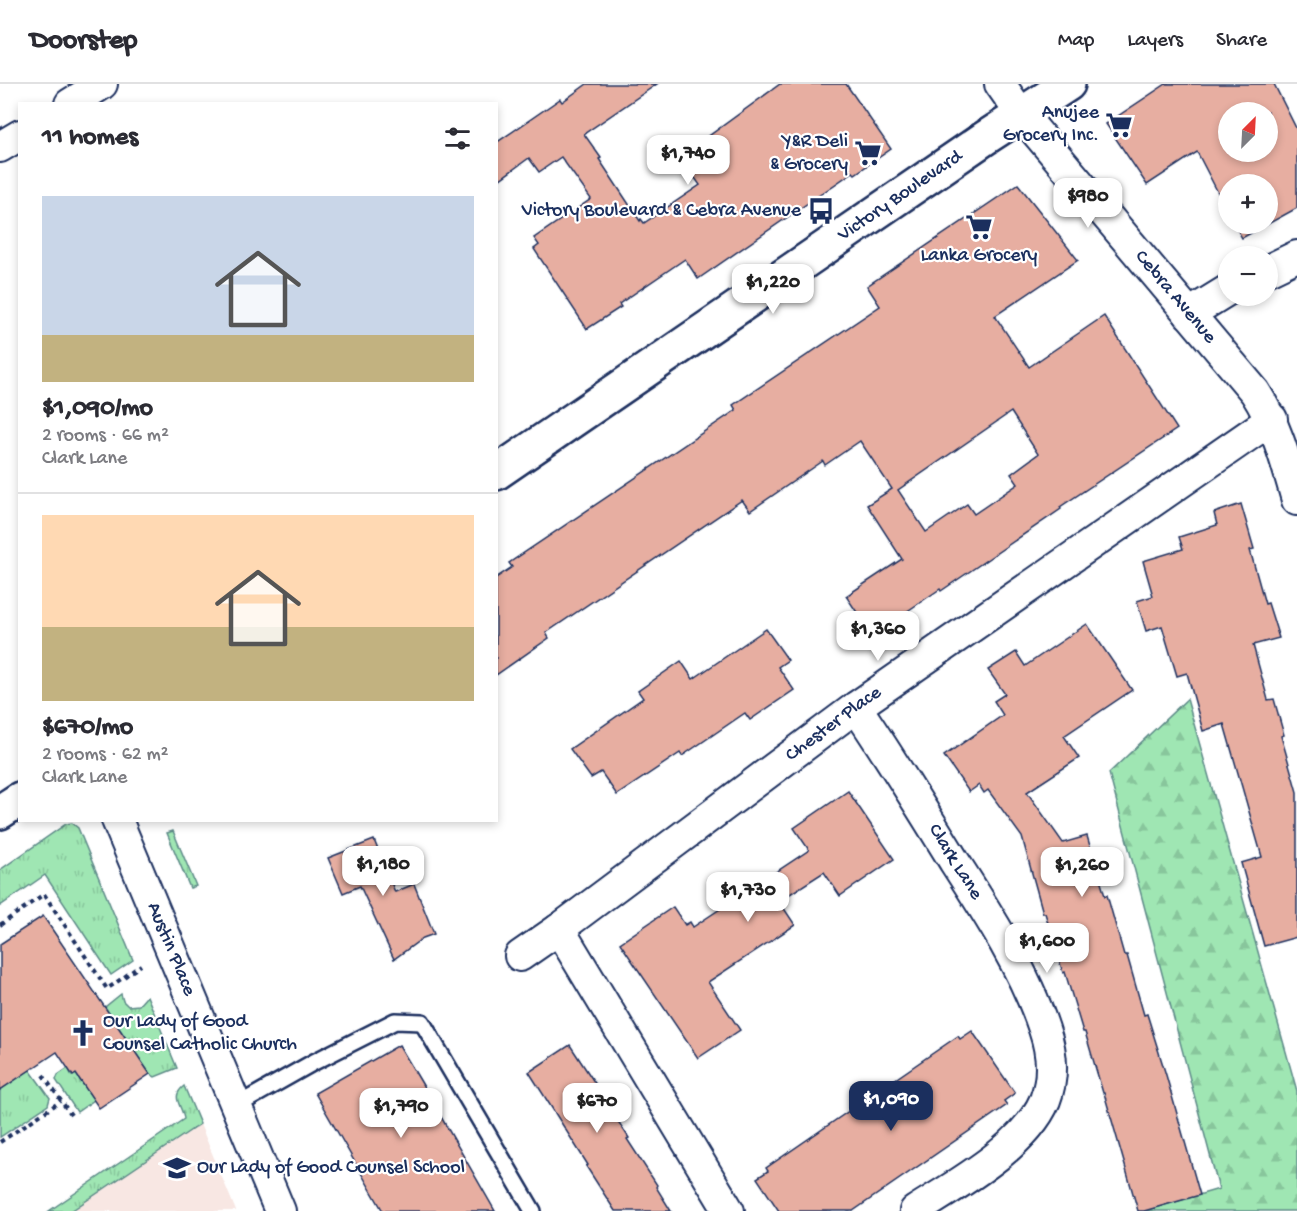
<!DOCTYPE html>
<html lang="en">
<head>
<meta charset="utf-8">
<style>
  body { margin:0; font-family:"Gochi Hand",sans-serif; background:#f2f2f3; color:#2b2b33; height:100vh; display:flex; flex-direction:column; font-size:22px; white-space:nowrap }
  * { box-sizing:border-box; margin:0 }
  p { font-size:20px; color:#7c7c81 }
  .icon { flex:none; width:33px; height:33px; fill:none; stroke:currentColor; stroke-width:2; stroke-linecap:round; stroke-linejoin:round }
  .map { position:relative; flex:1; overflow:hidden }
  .details { position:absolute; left:18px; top:18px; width:480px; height:720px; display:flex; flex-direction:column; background:#fff; border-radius:0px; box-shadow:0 3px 9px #0003 }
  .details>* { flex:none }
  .needle { width:39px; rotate:24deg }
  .controls { position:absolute; left:1218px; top:18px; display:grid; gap:12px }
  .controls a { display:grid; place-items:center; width:60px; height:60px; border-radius:50%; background:#fff; box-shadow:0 3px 9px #0003; font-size:30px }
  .price { position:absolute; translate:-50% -51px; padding:0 14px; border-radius:12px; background:#fff; color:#222; font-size:20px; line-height:39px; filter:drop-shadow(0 2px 3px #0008) }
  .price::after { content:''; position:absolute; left:50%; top:36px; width:18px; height:14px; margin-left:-9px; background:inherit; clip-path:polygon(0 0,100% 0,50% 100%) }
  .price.active { background:#1b2f5e; color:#fff }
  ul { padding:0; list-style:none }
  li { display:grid; align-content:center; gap:12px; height:318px; padding:0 24px }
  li+li { border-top:2px solid #e1e1e2 }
  li span { display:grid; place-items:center; height:186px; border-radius:0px; color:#555 }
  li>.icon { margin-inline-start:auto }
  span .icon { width:108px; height:108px; fill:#fffc; stroke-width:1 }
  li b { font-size:26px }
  h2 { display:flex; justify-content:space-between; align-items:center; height:72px; padding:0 24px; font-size:26px }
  header { display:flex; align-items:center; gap:36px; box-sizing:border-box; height:84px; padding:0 30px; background:#fff; border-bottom:2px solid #e1e1e2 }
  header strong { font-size:28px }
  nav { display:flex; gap:33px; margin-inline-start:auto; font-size:21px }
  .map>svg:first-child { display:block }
  .built { fill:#f8e7e3 }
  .grass { fill:url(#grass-tufts); stroke:#5d8a88; stroke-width:1.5 }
  .forest { fill:url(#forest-firs); stroke:#5d8a88; stroke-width:1.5 }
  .building { fill:#e7aea1; stroke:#1b2f5e; stroke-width:1.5; fill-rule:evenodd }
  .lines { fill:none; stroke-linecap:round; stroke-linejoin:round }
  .service-casing { stroke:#1b2f5e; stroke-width:20 }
  .minor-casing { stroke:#1b2f5e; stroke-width:34 }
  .secondary-casing { stroke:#1b2f5e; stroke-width:38 }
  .path { stroke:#1b2f5e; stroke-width:4; stroke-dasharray:4.5 4.5; stroke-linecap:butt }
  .service { stroke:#fff; stroke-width:15 }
  .minor { stroke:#fff; stroke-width:30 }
  .secondary { stroke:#fff; stroke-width:33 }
  .labels { text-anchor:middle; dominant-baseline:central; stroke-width:4.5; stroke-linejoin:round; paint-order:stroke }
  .poi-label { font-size:20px; fill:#1b2f5e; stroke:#fff; text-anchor:end }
  .street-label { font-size:20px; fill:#1b2f5e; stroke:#fff }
</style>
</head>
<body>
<header>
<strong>Doorstep</strong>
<nav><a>Map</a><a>Layers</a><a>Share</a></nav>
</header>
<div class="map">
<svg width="1297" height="1127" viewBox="0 0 1297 1127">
  <defs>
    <pattern id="grass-tufts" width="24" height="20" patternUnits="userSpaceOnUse" patternTransform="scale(1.5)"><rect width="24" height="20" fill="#9fe6b3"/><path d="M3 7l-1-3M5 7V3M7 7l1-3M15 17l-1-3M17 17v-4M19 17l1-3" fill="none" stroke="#88c69c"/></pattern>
    <pattern id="forest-firs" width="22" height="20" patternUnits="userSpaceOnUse" patternTransform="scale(1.5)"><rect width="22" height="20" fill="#9fe6b3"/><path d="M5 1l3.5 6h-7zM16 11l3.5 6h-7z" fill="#88c69c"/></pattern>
  </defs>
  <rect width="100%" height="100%" fill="#fff"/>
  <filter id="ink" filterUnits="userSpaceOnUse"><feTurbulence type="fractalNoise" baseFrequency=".0167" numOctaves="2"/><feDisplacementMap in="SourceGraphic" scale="12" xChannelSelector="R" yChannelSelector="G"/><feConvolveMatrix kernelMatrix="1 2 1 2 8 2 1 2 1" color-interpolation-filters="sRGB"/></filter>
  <g filter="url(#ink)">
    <path class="built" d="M200,1040L236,1127H71Z"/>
    <g class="grass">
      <path d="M72,739L78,744L133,876L111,891L45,791L0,822V786L66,740Z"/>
      <path d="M173,747L196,802L190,804L167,749Z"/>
      <path d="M121,910L123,917L128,922L139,921L147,912L177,984L155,993L150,990L105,923Z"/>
      <path d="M68,984L72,992L76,990L94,1016L77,1028L56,996L58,991Z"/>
      <path d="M30,986L50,1014L48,1021L0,1053V1006Z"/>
      <path d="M184,1002L200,1040L71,1127H49L184,1035C182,1021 170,1013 184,1002Z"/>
    </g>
    <path class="forest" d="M1187,615L1297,1007V1127H1144L1219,1105L1109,689Z"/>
    <g class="building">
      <path d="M587,0H657L584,50L601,74L599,75L640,137L641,135L644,139L700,101L680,73L780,0H846L891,65L855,90L853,88L698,195L685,175L619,220L621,223L587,245L534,165L539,161L534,154L591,115L561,73L539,88L529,74L496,98V59L560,15L562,18Z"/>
      <path d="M1166,0H1274L1297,46V124L1242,154L1234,140H1268V100H1228V128L1197,68L1147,101L1106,40ZM1228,28H1268V68H1228Z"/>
      <path d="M1018,100L1078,176L995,232L1029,283L1104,232L1177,345L1060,423L1061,425L941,507L940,505L872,551L846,512L902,475L867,421L892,405L860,357L825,381L823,377L750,427L742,416L546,549L549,554L496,591V494L512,483L509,479L736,326L733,321L880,222L867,202ZM1011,328L1038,370L1011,390L1018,400L974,430L967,420L926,448L898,406Z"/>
      <path d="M1241,420L1254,465L1250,466L1265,520L1268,519L1279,554L1253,561L1268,616L1274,615L1284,651L1281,652L1297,708V853L1264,862L1241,779L1262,773L1224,640L1203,647L1187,589L1177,592L1162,542L1146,547L1137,517L1153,512L1143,477L1183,465L1179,453L1217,441L1214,429Z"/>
      <path d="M1087,540L1132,606L1064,652L1079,674L1027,708L1063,759L1087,752L1105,812L1107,811L1124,871H1127L1144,931L1147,930L1166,991L1200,1111L1144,1127H1138L1104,1009H1103L1085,948H1083L1065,888L1063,889L1045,829H1043L1022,753L988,706L984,709L979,701L969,708L944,672L1003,631L994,617L1005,610L988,586L1016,568L1025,582Z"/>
      <path d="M766,545L788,576L778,583L794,606L750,636L745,629L682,672L680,669L617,711L601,688L591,694L570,665L643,614L638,607L681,577L693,595Z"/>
      <path d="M848,707L894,775L840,812L824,788L779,817L795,841L708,898L740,946L698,974L620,859L673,823L685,841L690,838L693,843L809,766L794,744Z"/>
      <path d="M374,756L395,808L414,800L434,850L423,854L394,875L360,802L343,809L328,774Z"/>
      <path d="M43,832L150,990L99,1024L76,990L73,992L57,968L0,1006V860Z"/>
      <path d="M972,947L1015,1009L1004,1017L1007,1021L853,1127H779L757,1094L768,1087L766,1084L958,952L960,955Z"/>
      <path d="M399,961L421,998L495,1127H383L315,1009Z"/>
      <path d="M570,961L600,1007L599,1008L629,1054L627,1055L657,1101L656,1103L671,1127H615L586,1082L588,1081L529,988Z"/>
    </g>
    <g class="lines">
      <defs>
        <path id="service" d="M236,1022L314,978L395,937L422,938L533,1127"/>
        <g id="minor">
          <path id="s1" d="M1000,0L1021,30L1255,308C1277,342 1286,378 1297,416"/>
          <path d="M70,20L102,0"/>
          <path d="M0,63L20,51"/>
          <path d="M1268,186L1297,172"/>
          <path d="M1189,230L1228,206"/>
          <path id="s2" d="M856,623C890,673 922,725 954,777C987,828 1025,887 1044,945C1052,968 1054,993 1045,1016C1025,1063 957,1100 915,1127"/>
          <path id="s3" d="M117,736L280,1127"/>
          <path d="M559,845L729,1127"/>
          <path id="s4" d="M520,872L559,845L856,623L1272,335"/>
        </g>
        <g id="secondary">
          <path id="s5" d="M496,389L985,54L1068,0"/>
          <path d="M0,728L20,715"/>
        </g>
      </defs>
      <use href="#service" class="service-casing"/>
      <use href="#minor" class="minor-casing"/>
      <use href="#secondary" class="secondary-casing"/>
      <g class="path">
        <path d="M0,841L44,810L107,905L141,881"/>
        <path d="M43,991L71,1031"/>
        <path d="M0,1058L61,1017"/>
      </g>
      <use href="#service" class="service"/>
      <use href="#minor" class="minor"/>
      <use href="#secondary" class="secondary"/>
    </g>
  </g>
  <defs>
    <symbol id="supermarket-bare" viewBox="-9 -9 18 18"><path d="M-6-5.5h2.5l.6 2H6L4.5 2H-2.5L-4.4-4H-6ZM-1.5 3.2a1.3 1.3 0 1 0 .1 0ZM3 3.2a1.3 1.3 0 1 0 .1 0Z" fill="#1b2f5e" stroke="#fff" stroke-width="2.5" paint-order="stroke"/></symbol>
    <symbol id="bus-bare" viewBox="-9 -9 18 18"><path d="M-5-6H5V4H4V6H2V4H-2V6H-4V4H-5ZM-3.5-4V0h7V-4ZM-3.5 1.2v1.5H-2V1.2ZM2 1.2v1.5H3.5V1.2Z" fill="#1b2f5e" stroke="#fff" stroke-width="2.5" paint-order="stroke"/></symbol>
    <symbol id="church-bare" viewBox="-9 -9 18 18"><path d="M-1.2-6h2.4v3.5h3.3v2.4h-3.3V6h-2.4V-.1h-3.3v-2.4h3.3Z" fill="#1b2f5e" stroke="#fff" stroke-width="2.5" paint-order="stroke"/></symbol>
    <symbol id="school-bare" viewBox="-9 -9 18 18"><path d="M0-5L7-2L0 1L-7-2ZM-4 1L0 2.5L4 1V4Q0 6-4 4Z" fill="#1b2f5e" stroke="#fff" stroke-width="2.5" paint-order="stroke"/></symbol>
  </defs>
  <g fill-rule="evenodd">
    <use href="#supermarket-bare" x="1100" y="22" width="38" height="38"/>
    <use href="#supermarket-bare" x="849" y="50" width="38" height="38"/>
    <use href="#bus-bare" x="802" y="108" width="38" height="38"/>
    <use href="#supermarket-bare" x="960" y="124" width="38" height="38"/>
    <use href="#church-bare" x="64" y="930" width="38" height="38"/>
    <use href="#school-bare" x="158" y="1065" width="38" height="38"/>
  </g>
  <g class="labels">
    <g class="poi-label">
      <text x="1099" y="29">Anujee<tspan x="1099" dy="23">Grocery Inc.</tspan></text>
      <text x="848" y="58">Y&amp;R Deli<tspan x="848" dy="23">&amp; Grocery</tspan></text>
      <text x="801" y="127">Victory Boulevard &amp; Cebra Avenue</text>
      <text x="979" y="172" text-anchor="middle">Lanka Grocery</text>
      <text x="103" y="938" text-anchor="start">Our Lady of Good<tspan x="103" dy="23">Counsel Catholic Church</tspan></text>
      <text x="197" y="1084" text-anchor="start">Our Lady of Good Counsel School</text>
    </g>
    <g class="street-label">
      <text stroke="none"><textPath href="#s5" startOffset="490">Victory Boulevard</textPath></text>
      <text stroke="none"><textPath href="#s1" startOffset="276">Cebra Avenue</textPath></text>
      <text stroke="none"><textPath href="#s4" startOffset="390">Chester Place</textPath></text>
      <text stroke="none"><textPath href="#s2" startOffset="184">Clark Lane</textPath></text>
      <text stroke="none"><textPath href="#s3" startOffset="140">Austin Place</textPath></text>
    </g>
  </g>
</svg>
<div class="controls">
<a><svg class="needle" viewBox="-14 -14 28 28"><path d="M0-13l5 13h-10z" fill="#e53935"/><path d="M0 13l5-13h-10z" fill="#7c7c81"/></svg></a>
<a>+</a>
<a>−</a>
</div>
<b class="price" style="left:688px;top:102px">$1,740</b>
<b class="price" style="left:1088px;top:145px">$980</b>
<b class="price" style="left:773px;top:231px">$1,220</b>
<b class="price" style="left:878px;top:578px">$1,360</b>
<b class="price" style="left:383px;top:813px">$1,180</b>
<b class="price" style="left:1082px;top:814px">$1,260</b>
<b class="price" style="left:748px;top:839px">$1,730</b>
<b class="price" style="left:1047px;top:890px">$1,600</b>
<b class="price active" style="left:891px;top:1048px">$1,090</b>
<b class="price" style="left:597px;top:1050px">$670</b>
<b class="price" style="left:401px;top:1055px">$1,790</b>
<section class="details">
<h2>11 homes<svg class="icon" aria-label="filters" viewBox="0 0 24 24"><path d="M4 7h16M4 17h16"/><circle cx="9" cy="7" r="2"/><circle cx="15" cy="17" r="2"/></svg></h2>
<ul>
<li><span style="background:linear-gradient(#c9d6e8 75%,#c2b280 0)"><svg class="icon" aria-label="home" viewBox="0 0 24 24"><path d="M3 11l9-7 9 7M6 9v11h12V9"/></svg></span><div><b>$1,090/mo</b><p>2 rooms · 66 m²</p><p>Clark Lane</p></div></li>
<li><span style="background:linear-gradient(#ffd9b3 60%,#c2b280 0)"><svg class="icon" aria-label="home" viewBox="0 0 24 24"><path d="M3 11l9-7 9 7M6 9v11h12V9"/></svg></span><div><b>$670/mo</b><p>2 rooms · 62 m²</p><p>Clark Lane</p></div></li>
</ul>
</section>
</div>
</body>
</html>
